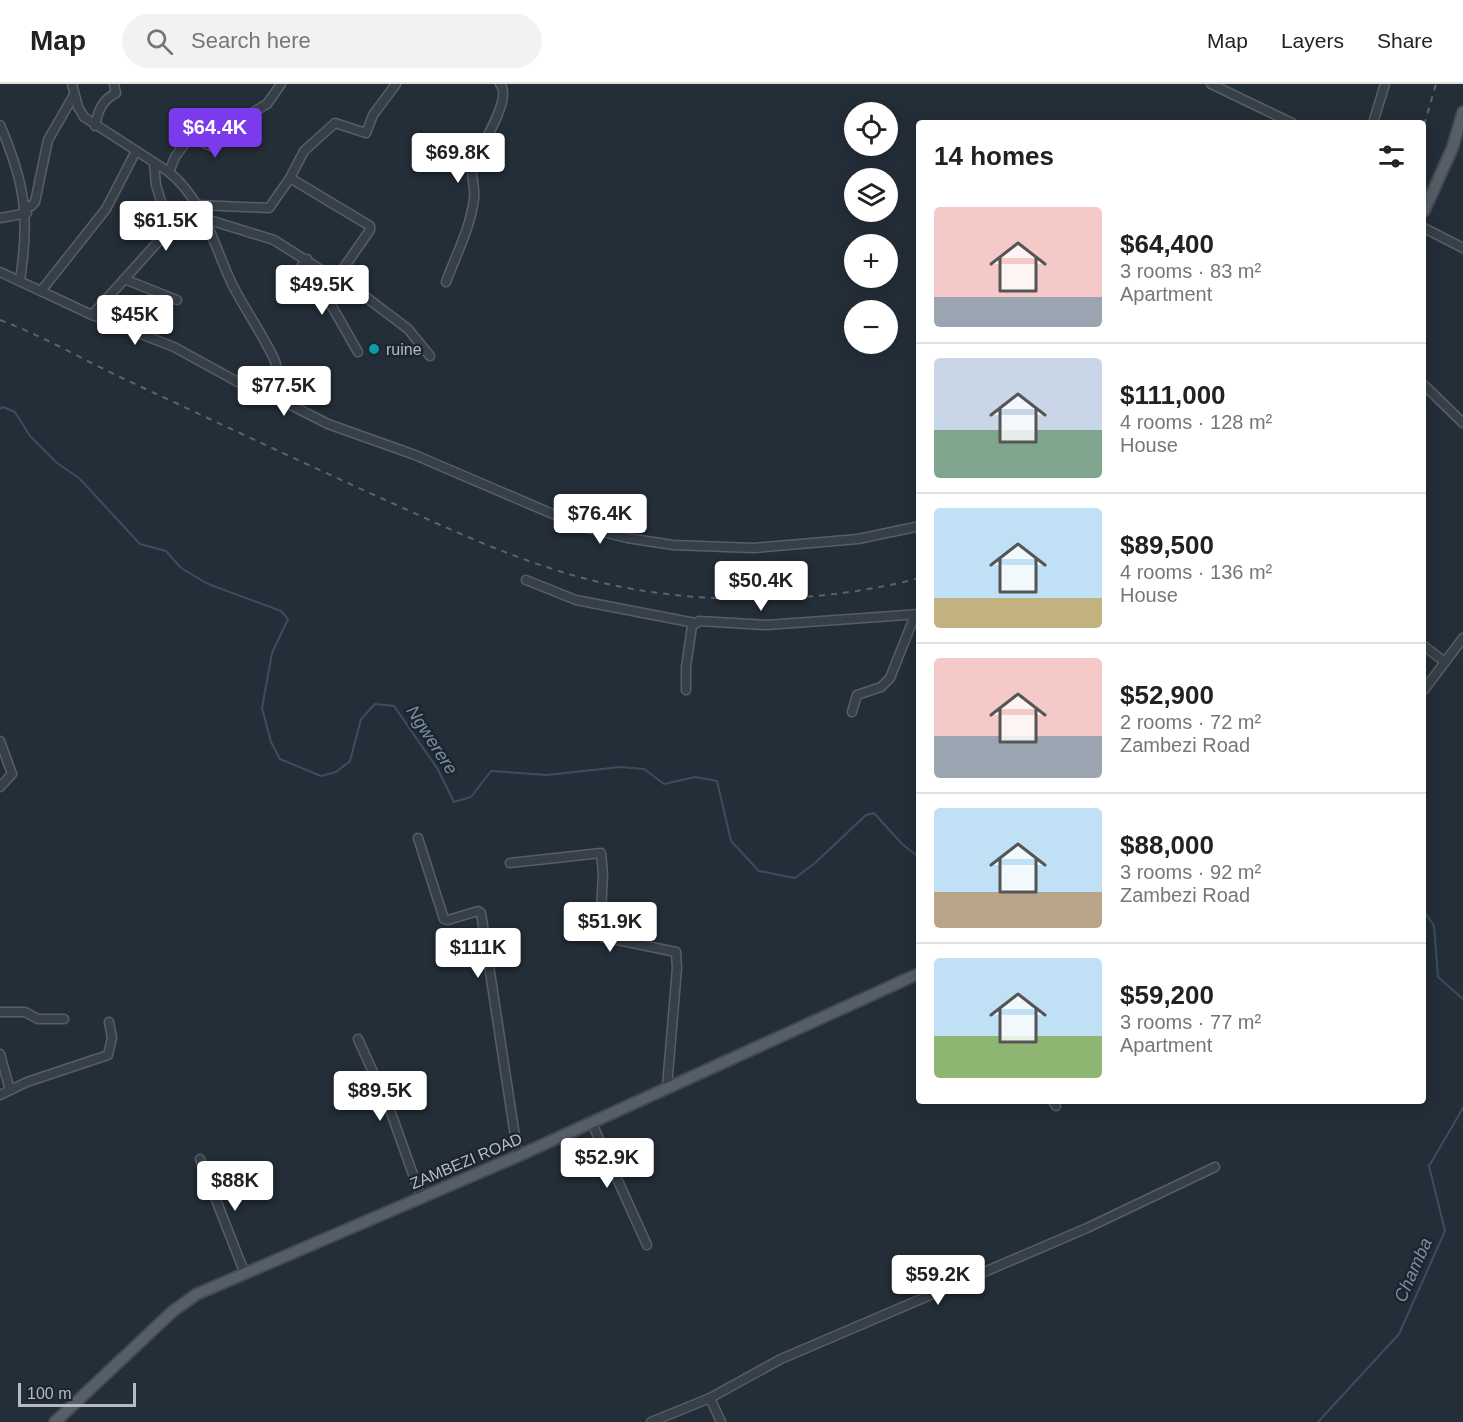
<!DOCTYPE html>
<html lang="en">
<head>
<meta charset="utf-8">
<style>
  body { margin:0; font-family:Arial,sans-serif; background:#f2f2f2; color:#222; height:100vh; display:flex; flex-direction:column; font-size:22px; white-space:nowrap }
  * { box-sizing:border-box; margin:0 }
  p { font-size:20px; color:#767676 }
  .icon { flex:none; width:33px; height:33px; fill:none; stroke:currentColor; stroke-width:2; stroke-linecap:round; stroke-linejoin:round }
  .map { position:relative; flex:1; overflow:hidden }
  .sheet { position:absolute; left:916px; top:36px; width:510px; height:984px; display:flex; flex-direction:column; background:#fff; border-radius:6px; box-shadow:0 3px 15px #0003 }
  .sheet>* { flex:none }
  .buttons { position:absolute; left:844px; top:18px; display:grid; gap:12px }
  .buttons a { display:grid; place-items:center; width:54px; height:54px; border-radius:50%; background:#fff; box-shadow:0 3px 15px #0003; font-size:30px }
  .scale { position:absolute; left:18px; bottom:15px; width:118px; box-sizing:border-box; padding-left:6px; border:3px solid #b3bbc4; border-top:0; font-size:16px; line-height:21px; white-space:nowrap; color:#b3bbc4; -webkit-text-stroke:4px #1d252d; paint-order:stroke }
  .price { position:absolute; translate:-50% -51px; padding:0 14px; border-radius:6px; background:#fff; color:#222; font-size:20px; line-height:39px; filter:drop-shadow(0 2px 3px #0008) }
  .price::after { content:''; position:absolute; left:50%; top:36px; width:18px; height:14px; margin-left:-9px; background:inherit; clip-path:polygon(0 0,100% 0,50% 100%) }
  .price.selected { background:#7c3aed; color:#fff }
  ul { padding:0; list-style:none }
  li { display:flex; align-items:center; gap:18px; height:150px; padding:0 18px }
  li+li { border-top:2px solid #e0e0e0 }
  li span { display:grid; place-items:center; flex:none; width:168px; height:120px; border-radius:6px; color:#555 }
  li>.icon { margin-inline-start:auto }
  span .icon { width:72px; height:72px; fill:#fffc; stroke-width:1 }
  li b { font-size:26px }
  h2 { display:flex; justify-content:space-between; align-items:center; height:72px; padding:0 18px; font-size:26px }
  header { display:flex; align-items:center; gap:36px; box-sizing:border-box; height:84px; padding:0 30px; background:#fff; border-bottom:2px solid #e0e0e0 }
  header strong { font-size:28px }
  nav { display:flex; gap:33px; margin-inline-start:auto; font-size:21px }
  .search { width:420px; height:54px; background:#f2f2f2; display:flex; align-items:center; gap:15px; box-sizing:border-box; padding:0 21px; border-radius:33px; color:#767676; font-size:22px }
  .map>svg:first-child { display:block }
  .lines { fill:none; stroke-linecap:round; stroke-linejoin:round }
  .stream { stroke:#3b4d5f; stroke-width:2 }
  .minor-casing { stroke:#565e66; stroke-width:11 }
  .major-casing { stroke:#414951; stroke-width:14 }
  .minor { stroke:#374048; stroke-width:8 }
  .major { stroke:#565f68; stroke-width:10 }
  .rail { stroke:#5a646f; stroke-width:2; stroke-dasharray:6 6; stroke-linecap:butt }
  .culture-dot { fill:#0f9aa8; stroke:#1d252d; stroke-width:2 }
  .labels { text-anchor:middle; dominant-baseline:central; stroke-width:5; stroke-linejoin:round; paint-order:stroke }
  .poi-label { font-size:16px; fill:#b3bbc4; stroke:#1d252d; text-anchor:start }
  .street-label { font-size:16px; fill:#b3bbc4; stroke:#1d252d }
  .water-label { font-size:18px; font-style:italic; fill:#768ea5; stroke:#1d252d }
</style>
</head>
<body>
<header>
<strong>Map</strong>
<div class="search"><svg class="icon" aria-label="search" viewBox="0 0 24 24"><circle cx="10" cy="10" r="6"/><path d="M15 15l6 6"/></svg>Search here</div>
<nav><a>Map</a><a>Layers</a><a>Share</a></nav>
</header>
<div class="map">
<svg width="1463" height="1338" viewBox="0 0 1463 1338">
  <rect width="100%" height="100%" fill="#242e38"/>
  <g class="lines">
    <g class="stream">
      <path d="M0,325L3,323L15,328L30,352L57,379L79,394L140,460L166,467L181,484L208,500L281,527L288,535L272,569L262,624L271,658L280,675L321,692L336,688L350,677L361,635L375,620L394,622L437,684L454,718L471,713L491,687L547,691L620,683L644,685L664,700L695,693L717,697L731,757L759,787L795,794L815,779L866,731L874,729L902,760L920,774"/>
      <path d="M1424,827L1434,842L1438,893L1463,915"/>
      <path d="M1318,1338L1399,1250L1445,1147L1429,1082L1463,1024"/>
    </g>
    <defs>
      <g id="minor">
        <path d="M72,0L78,23L84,33L169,88C205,118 213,160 232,200C245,226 263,250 275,277L278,289L277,314"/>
        <path d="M1211,0L1292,39"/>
        <path d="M1373,39L1385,0"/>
        <path d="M0,41C25,99 30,133 20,196"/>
        <path d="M95,42C98,27 102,16 116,9L114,0"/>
        <path d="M169,88L175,73L190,53L211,62L220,59L240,36L267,20L281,0"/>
        <path d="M290,94L370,142V146L338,192"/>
        <path d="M198,121L269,124L290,94L304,67L335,39L366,49L373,31L396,0"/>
        <path d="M26,123L31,122L35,118L48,56L74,11"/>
        <path d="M0,134L27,129"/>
        <path d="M206,135L274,156L326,189L342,195L408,245L430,272"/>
        <path d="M1424,144L1463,164"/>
        <path d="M0,188L92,231L174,263L256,308L277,314L328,340L415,371L583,443L627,454L673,461L754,464L858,455L920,442"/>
        <path d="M326,189L323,203L326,212L358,268"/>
        <path d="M124,195L177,216"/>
        <path d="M446,198C456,171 470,145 474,115C476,100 468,91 475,75C482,61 513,13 500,0"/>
        <path d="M41,207L106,125L136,67"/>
        <path d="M287,211L286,203L307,175"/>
        <path d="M92,231L166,149L167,137L156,101L154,79"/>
        <path d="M1424,301L1463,339"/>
        <path d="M526,496L576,516L695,539"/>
        <path d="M1424,562L1445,578"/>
        <path d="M686,606V583L692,542L699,537L766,541L920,530"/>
        <path d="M1424,606L1463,554"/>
        <path d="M852,628L857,611L881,603L890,594L915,531"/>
        <path d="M0,657L12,690L0,703"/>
        <path d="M418,754L444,835L448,836L478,827L481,829L518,1072"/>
        <path d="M510,779L601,769L603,790L600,847L603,853L676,868L677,884L667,1003"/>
        <path d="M0,928H25L38,935H64"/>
        <path d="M358,955L389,1023L421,1113"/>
        <path d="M0,970L10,1006"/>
        <path d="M0,1011L27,998L108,971L112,954L109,938"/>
        <path d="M1053,1017L1056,1022"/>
        <path d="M591,1037L647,1161"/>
        <path d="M200,1075L245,1190"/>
        <path d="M710,1314L721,1338"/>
        <path d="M651,1338L710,1314L781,1275L1087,1144L1215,1083"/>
      </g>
      <g id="major">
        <path d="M1424,127L1452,65L1463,28"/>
        <path d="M55,1338L173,1227L197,1210L518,1072L920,889"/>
      </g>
    </defs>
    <use href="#minor" class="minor-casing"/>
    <use href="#major" class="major-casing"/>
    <use href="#minor" class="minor"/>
    <use href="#major" class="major"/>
    <g class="rail">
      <path d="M1424,41L1436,0"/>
      <path d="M0,236C41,251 80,274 120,293C210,335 301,378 392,419C460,450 529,482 603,499C703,522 820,520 920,494"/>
    </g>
  </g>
  <circle class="culture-dot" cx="374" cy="265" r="6"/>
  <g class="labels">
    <g class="poi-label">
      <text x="386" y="265">ruine</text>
    </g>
    <g class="street-label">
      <text transform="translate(466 1077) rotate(-23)">ZAMBEZI ROAD</text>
    </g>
    <g class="water-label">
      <text transform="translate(432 656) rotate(57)">Ngwerere</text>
      <text transform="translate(1413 1186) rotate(-66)">Chamba</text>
    </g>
  </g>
</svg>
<div class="buttons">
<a><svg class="icon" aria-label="locate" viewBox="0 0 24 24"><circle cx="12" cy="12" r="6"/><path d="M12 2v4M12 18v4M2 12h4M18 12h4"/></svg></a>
<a><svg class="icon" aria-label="layers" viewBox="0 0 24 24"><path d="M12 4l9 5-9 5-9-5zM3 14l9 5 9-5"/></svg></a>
<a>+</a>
<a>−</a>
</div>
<div class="scale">100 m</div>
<b class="price selected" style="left:215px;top:75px">$64.4K</b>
<b class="price" style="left:458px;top:100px">$69.8K</b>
<b class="price" style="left:166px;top:168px">$61.5K</b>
<b class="price" style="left:322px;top:232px">$49.5K</b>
<b class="price" style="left:135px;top:262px">$45K</b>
<b class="price" style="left:284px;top:333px">$77.5K</b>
<b class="price" style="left:600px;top:461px">$76.4K</b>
<b class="price" style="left:761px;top:528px">$50.4K</b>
<b class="price" style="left:610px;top:869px">$51.9K</b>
<b class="price" style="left:478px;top:895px">$111K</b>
<b class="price" style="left:380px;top:1038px">$89.5K</b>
<b class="price" style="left:607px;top:1105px">$52.9K</b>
<b class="price" style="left:235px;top:1128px">$88K</b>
<b class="price" style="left:938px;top:1222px">$59.2K</b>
<section class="sheet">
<h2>14 homes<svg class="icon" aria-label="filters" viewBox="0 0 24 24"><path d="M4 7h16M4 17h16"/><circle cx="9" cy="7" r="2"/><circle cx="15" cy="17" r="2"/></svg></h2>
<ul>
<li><span style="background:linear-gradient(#f6c9c9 75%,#9aa5b1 0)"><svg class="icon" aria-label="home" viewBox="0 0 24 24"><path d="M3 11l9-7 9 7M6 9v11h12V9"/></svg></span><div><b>$64,400</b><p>3 rooms · 83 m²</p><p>Apartment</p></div></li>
<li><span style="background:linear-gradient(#c9d6e8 60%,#7fa58c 0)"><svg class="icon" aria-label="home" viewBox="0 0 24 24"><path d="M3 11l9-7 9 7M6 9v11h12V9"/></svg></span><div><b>$111,000</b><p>4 rooms · 128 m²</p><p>House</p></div></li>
<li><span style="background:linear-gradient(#bfe0f5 75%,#c2b280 0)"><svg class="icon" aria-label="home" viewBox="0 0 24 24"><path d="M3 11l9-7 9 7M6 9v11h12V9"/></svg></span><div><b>$89,500</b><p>4 rooms · 136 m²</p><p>House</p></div></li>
<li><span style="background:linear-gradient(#f6c9c9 65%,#9aa5b1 0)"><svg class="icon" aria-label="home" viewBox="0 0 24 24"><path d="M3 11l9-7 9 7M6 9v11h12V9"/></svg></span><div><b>$52,900</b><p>2 rooms · 72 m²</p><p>Zambezi Road</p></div></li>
<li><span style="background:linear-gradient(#bfe0f5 70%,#b9a48a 0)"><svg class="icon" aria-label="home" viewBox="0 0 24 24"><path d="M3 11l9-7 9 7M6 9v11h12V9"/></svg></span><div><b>$88,000</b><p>3 rooms · 92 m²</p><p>Zambezi Road</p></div></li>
<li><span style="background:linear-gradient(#bfe0f5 65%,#8fb573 0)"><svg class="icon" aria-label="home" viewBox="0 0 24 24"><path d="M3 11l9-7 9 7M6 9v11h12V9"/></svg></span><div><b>$59,200</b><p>3 rooms · 77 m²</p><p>Apartment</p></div></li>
</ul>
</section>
</div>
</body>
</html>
